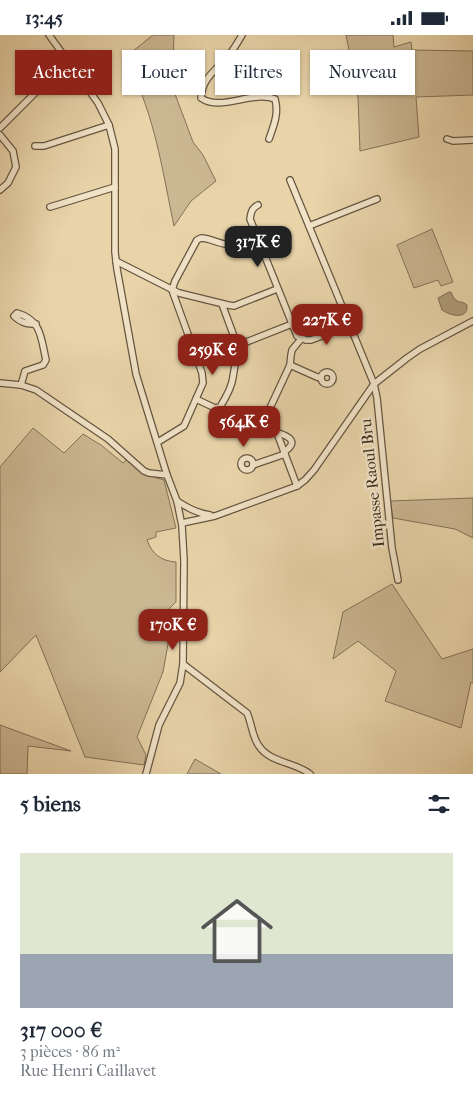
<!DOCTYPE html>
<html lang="fr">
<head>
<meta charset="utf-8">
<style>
  body { margin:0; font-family:"IM FELL French Canon",serif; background:#f6f6f7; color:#1f2937; height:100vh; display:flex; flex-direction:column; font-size:19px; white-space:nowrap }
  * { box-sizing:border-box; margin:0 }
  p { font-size:16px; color:#747a83 }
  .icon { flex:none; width:28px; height:28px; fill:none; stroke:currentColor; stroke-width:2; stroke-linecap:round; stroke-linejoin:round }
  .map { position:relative; height:739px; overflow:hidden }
  .drawer { display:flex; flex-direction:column; background:#fff; flex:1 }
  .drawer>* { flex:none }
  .hud { position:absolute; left:15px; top:15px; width:444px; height:45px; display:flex; gap:10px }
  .price { position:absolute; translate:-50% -42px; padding:0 11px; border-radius:10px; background:#8f2418; color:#fff; font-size:16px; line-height:32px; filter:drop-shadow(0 1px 2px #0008) }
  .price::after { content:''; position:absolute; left:50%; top:30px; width:15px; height:11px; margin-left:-8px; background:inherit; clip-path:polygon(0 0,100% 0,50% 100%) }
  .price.selected { background:#222; color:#fff }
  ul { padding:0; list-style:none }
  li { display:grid; align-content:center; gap:10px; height:265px; padding:0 20px }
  li span { display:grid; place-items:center; height:155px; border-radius:0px; color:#555 }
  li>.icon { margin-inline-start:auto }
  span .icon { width:90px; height:90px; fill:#fffc; stroke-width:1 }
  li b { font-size:21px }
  h2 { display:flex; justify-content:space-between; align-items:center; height:60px; padding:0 20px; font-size:21px }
  .pill { padding:0 18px; border-radius:0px; background:#fff; box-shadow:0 1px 4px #0004; font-size:18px; line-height:45px }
  .pill.selected { background:#8f2418; color:#fff }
  .status { display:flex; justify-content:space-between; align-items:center; height:35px; padding:0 25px; background:#fff; direction:ltr }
  .status svg { height:14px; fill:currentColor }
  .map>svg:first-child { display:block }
  .green { fill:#cbb792; stroke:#837258 }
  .water { fill:#ae9b7a; stroke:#806f55 }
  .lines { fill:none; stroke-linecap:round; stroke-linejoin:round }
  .street-casing { stroke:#665640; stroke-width:8 }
  .street { stroke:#f1e3c8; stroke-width:5.5 }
  .labels { text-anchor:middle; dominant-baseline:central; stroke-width:4.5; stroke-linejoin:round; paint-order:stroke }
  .street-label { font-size:16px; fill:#3b2c1d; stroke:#f1e3c8 }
</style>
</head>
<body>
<div class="status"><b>13:45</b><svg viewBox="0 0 49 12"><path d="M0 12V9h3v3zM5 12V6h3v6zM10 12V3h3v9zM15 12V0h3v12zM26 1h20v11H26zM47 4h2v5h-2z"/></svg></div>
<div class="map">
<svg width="473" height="739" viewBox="0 0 473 739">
  <rect width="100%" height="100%" fill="#e9d4aa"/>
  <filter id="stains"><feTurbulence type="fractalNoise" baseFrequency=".004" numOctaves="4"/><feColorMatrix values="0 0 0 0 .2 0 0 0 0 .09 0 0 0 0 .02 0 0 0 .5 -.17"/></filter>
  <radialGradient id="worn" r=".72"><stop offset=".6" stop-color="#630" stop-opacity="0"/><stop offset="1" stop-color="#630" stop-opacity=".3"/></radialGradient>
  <g class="green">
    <path d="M153,0H174L173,24L175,59L193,107L203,120L216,146L191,166L174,191C164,144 156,88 135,44C132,37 127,31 123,24Z"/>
    <path d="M346,0H393L394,12L411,7L412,15L473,16V60L416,62L419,102L360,116L358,62Z"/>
    <path d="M432,194L453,247L441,251L438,245L414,253L397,210Z"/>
    <path d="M33,393L64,418L83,399L101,410L123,428L127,424L143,439L164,445L176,493L156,497V502L147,505C152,519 161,526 176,527V567L168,575L169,604L163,637L137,702L146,720L144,730L85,722L36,600L0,637V432Z"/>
    <path d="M473,463V503L455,494L393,483L390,466Z"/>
    <path d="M392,549L442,624L473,614V648L471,647L461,693L385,666L396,636L358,606L333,624L343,577Z"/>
    <path d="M0,690L71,716L28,711L27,739H0Z"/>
    <path d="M195,724L221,739H187Z"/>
  </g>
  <path class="water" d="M449,257H451C452,259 453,263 456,265C459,268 463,266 467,270C468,285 451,281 442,275L438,263Z"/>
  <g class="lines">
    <defs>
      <g id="street">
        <path d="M49,0L98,68L109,90L115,114V217L117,234L136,339L167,440L177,466L182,491L184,525L183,629L180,648L159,690L146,739"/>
        <path d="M242,0C238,7 234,14 229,20C217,35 202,42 201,63C221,77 252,55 275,64C279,78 274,90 269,104"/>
        <path d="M0,93L39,54L67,24"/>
        <path d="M0,100L13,116L16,132L8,148L0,155"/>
        <path d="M447,104L453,106L473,105"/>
        <path d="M35,111H44L109,90"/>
        <path d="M290,145L374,349L377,363L392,513L398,545"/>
        <path d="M258,170C252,173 251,177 250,184L297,301L306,305H311L351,290"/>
        <path d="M50,172L115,152"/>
        <path d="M309,191L377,164"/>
        <path d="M116,226L179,258L228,270L234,271L277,254"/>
        <path d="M222,269L236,307L241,312"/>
        <path d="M290,330L317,342L321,343"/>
        <circle cx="327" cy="343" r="6"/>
        <path d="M0,348L21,350L36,355L108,404L144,436L149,438L167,440"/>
        <path d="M21,350L25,336L43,330L46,325C41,304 42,285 17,278L14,281C21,288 27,289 36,289"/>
        <path d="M196,364L215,373L220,372C225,364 232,352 233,342C235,330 236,319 244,308L292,289"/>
        <path d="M276,397C288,401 300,406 284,417"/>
        <path d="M158,407L184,391L203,348L202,338L172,255L175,246L197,205L201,203C209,203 217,208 225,209C235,210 245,205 255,202L258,205"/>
        <circle cx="247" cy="429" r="6"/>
        <path d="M253,430L285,419"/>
        <path d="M297,451L269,377L270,373L290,330L291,320L292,315L301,304"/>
        <path d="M177,466C188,473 197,478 210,480"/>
        <path d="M182,488L215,481L297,451L305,445L314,435L374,349L407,323L420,314L473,286"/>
        <path d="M183,629L247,678C252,689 252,702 259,711C270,728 295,727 310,739"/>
      </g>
    </defs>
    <use href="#street" class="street-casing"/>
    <use href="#street" class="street"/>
  </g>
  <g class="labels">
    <g class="street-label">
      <text transform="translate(372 448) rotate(-96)">Impasse Raoul Bru</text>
    </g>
  </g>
  <rect width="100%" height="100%" filter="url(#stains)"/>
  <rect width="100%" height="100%" fill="url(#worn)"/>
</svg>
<b class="price selected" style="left:258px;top:233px">317K €</b>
<b class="price" style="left:327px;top:311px">227K €</b>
<b class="price" style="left:213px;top:341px">259K €</b>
<b class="price" style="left:244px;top:413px">564K €</b>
<b class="price" style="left:173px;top:616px">170K €</b>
<div class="hud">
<a class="pill selected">Acheter</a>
<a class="pill">Louer</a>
<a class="pill">Filtres</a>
<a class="pill">Nouveau</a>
</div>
</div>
<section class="drawer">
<h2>5 biens<svg class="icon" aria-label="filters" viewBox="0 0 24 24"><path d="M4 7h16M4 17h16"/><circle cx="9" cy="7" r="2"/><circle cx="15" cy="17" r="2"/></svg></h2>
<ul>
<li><span style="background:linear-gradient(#dfe7d0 65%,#9aa5b1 0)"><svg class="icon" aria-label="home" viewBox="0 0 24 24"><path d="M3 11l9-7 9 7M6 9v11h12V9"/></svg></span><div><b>317 000 €</b><p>3 pièces · 86 m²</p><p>Rue Henri Caillavet</p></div></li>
</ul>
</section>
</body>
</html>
